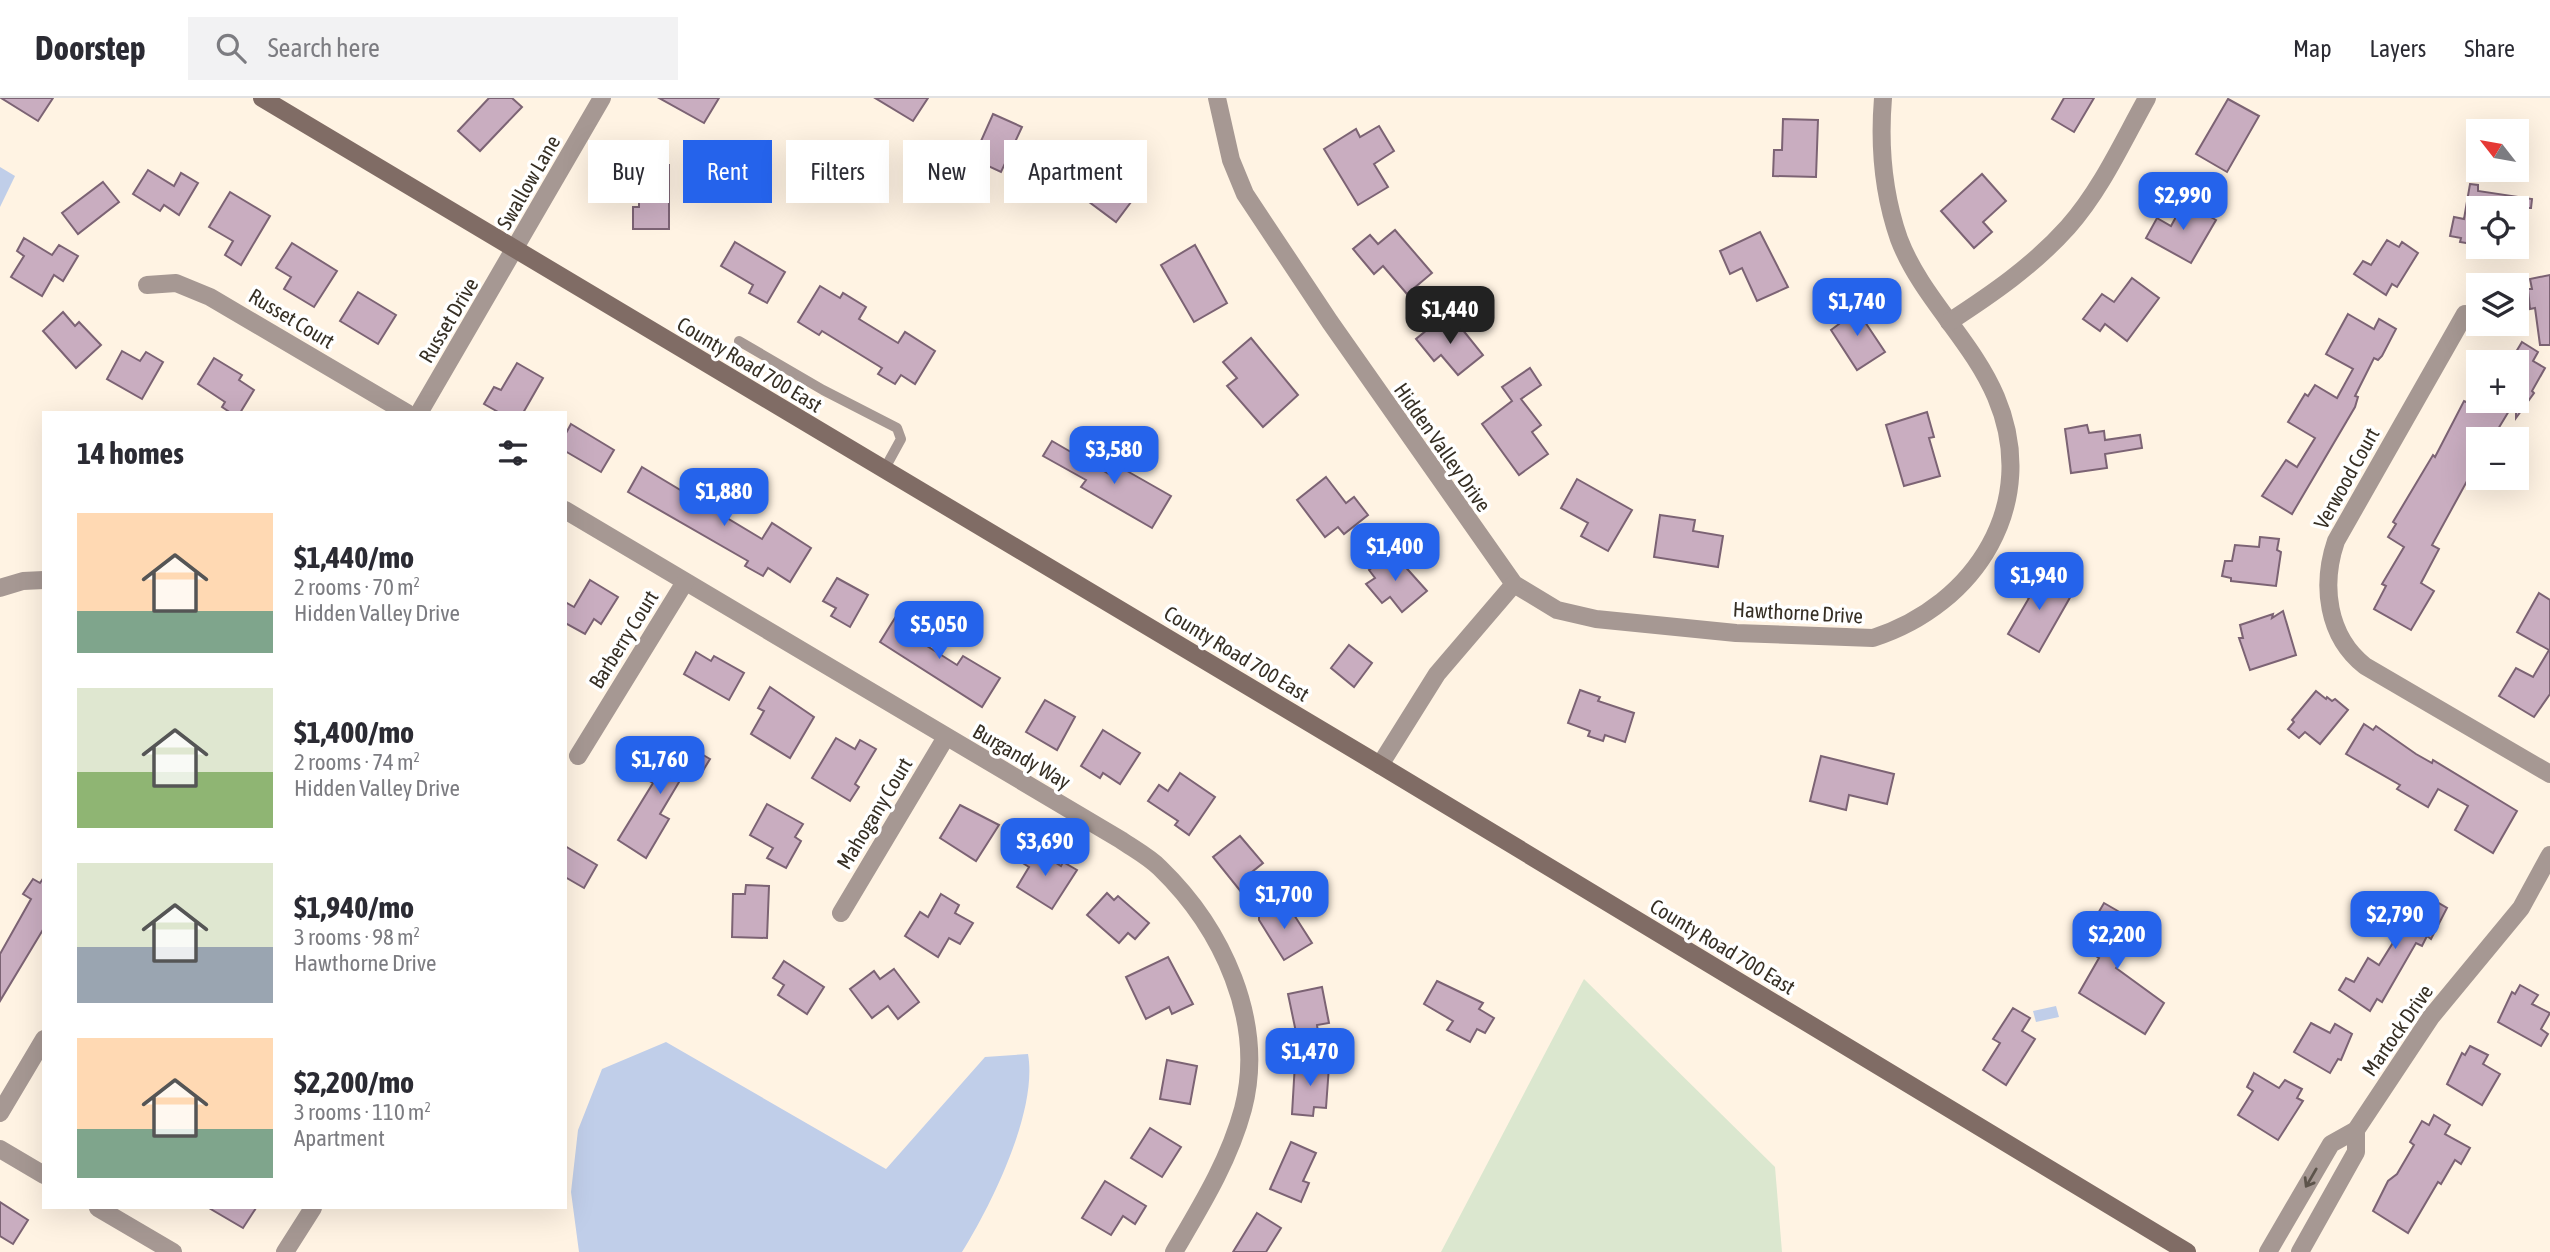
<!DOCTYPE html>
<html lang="en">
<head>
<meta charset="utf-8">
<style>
  body { margin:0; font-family:"Asap Condensed",sans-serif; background:#f2f2f3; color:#2b2b33; height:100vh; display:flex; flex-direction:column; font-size:26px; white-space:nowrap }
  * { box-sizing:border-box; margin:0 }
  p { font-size:23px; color:#7c7c81 }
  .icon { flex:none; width:38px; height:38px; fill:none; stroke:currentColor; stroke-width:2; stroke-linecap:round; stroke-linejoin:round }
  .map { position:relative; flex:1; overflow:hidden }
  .drawer { position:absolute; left:42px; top:313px; width:525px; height:798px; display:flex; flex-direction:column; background:#fff; border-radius:0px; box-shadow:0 7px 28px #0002 }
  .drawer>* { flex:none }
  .hud { position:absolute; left:588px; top:42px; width:665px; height:63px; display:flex; gap:14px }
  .needle { width:46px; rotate:301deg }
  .tools { position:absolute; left:2466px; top:21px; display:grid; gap:14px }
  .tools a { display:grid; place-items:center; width:63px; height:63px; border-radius:0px; background:#fff; box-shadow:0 7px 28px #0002; font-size:35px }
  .price { position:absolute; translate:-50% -60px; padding:0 16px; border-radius:14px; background:#2563eb; color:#fff; font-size:23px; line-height:46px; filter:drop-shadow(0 2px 4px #0008) }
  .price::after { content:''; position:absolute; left:50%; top:42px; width:21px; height:16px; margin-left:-10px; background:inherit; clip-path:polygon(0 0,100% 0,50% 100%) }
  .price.on { background:#222; color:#fff }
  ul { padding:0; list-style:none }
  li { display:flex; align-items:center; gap:21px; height:175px; padding:0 35px }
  li span { display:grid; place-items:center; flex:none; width:196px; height:140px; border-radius:0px; color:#555 }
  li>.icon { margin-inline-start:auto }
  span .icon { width:84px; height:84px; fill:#fffc; stroke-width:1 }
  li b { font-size:30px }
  h2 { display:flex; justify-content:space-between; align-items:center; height:84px; padding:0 35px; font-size:30px }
  .chip { padding:0 24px; border-radius:0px; background:#fff; box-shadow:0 7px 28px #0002; font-size:24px; line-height:63px }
  .chip.on { background:#2563eb; color:#fff }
  header { display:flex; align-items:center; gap:42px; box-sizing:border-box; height:98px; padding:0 35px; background:#fff; border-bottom:2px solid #e1e1e2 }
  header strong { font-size:33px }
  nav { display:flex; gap:38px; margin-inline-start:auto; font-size:24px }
  .search { width:490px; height:63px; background:#f2f2f3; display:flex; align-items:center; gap:18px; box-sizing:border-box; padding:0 24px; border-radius:0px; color:#7c7c81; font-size:26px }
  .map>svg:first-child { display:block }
  .green { fill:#dbe7cf }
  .water { fill:#c0cee9 }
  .building { fill:#c9adc0; stroke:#7c6374; stroke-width:2 }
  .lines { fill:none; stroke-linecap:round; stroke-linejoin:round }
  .service { stroke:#a69893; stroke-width:10 }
  .minor { stroke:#a69893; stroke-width:18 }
  .secondary { stroke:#806c65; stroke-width:18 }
  .oneway { stroke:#5d544b }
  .labels { text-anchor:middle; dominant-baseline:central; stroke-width:7; stroke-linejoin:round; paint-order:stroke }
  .street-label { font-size:21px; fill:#362f24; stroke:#fff }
</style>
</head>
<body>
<header>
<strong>Doorstep</strong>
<div class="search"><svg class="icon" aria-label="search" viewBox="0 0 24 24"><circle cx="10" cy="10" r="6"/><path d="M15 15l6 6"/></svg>Search here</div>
<nav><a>Map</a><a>Layers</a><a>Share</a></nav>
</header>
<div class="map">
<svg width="2550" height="1154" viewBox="0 0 2550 1154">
  <rect width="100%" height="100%" fill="#fff3e3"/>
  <path class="green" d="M1584,881L1775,1069L1782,1154H1441Z"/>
  <g class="water">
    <path d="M0,69L15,78L0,109Z"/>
    <path d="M2056,908L2059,919L2036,924L2033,913Z"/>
    <path d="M666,944L886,1071L985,959L1028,956C1038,1012 992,1106 962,1154H579L571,1094L578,1032L602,971Z"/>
  </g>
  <g class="building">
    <path d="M1,0H53L38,23Z"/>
    <path d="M489,0H512L522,9L480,53L458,33Z"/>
    <path d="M659,0H719L704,25Z"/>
    <path d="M875,0H928L913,23Z"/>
    <path d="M2064,0H2094L2074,34L2052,21Z"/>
    <path d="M2228,1L2259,18L2227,74L2196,56Z"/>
    <path d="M993,16L1022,29L1001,74L973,61Z"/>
    <path d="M1783,21L1818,22L1816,79L1773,78L1774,52H1782Z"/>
    <path d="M1379,28L1394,53L1374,66L1388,89L1358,107L1324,51L1356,31L1360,39Z"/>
    <path d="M1093,49L1115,65L1108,75L1137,96L1116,124L1065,86Z"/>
    <path d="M639,67H669V131H633V109H639Z"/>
    <path d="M148,72L174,88L181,75L198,85L179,117L164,107L160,113L133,96Z"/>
    <path d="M1982,76L2006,103L1983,124L1992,134L1974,150L1941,113Z"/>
    <path d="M103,84L119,104L78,136L62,115Z"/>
    <path d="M2470,86L2478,87V93L2532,101L2531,110H2478V147L2460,144L2461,140L2450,138L2454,119L2464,121Z"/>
    <path d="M230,94L270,118L241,167L225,157L233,143L209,129Z"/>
    <path d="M2184,104L2216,122L2191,165L2146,140L2157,120L2171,128Z"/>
    <path d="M1395,132L1432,175L1407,196L1383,168L1374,176L1353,151L1370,137L1378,146Z"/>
    <path d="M1760,134L1788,189L1757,203L1742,170L1730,176L1720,153Z"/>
    <path d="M24,140L52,157L59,147L78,158L63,183L54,177L42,198L11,179L24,158L17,153Z"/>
    <path d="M2387,142L2399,149L2402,144L2418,155L2397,189L2392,186L2386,197L2354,176L2363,163L2371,167Z"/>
    <path d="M735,144L785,174L767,205L749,195L753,187L721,168Z"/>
    <path d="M292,145L337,173L314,209L284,191L291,179L276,170Z"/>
    <path d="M1195,147L1227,205L1194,224L1161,167Z"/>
    <path d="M2550,177V247H2540L2535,210L2530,211L2528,191H2532L2530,181Z"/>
    <path d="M2132,180L2159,200L2127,243L2105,226L2100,233L2083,221L2102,196L2114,204Z"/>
    <path d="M820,188L840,200L843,195L866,209L859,221L898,245L905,234L935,253L915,286L901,277L895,286L878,276L882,270L822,233L819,237L798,224Z"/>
    <path d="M358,194L396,217L378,246L340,223Z"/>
    <path d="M1853,206L1885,254L1857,272L1831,232L1839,226L1835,219Z"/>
    <path d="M63,214L75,228L79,224L101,247L76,270L43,233Z"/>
    <path d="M2348,216L2374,231L2379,221L2396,231L2382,258L2378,262L2374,260L2355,298L2358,299L2355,309L2292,416L2262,398L2286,362L2297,369L2315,340L2288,324L2305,296L2308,298L2315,287L2337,300L2353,271L2326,256Z"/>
    <path d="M1454,221L1483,257L1458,277L1441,257L1434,263L1416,241L1438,223L1444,230Z"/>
    <path d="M1251,240L1298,297L1263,329L1227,288L1237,280L1223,264Z"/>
    <path d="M2522,244L2538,254L2533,263L2545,270L2532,293L2534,295L2516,320V264H2510Z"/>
    <path d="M122,253L140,263L146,254L163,264L142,301L107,281Z"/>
    <path d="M214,260L242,277L239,282L254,292L240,315H231L222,309L225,304L198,286Z"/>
    <path d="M517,265L543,280L523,315H500L484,306L494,289L501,292Z"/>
    <path d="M1530,270L1541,287L1521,301L1541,327L1532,334L1548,356L1519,377L1482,326L1512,303L1502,289Z"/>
    <path d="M2472,296L2478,303H2515L2492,341H2478V363L2432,447L2439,451L2421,485L2434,493L2411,532L2374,511L2386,488L2382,486L2404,449L2388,439L2396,426L2393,424L2433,357L2435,359L2464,303L2466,304Z"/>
    <path d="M1927,314L1934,339L1929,340L1940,378L1904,388L1886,327Z"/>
    <path d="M571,326L614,352L601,374L565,353V337Z"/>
    <path d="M2087,327L2089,335L2104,333L2105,342L2140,337L2142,350L2105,356L2107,370L2071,375L2065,331Z"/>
    <path d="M1052,343L1114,379L1120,369L1171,398L1152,430L1081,389L1086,382L1043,358Z"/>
    <path d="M642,369L762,441L772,425L811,450L790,484L768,470L763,478L745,468L748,463L628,394Z"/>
    <path d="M1326,379L1346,405L1354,399L1368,417L1344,436L1338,429L1325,439L1297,402Z"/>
    <path d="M1577,381L1632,412L1608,453L1581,438L1588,425L1561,410Z"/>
    <path d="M1660,417L1695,422L1693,433L1723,438L1718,469L1654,459Z"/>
    <path d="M2260,439L2279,441L2277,452L2281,454L2276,488L2231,483V480L2222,478L2225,463H2232L2235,447L2259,449Z"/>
    <path d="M1392,454L1427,493L1402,514L1390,499L1382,505L1366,486L1375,480L1369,472Z"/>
    <path d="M2034,474L2072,496L2039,554L2008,536L2029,500L2021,496Z"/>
    <path d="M837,480L868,497L850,529L831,518L836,510L823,503Z"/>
    <path d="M590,482L618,499L601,526L594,521L585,536L565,525V504L574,509Z"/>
    <path d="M2539,495L2550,502V596L2534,619L2499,598L2516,570L2533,579L2549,552L2517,534Z"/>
    <path d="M2283,513L2296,557L2250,572L2239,540H2243L2240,527L2273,516L2272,520Z"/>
    <path d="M898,515L934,536L927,548L957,567L963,558L1000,580L982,609L880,544Z"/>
    <path d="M1349,547L1372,565L1354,589L1331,570Z"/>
    <path d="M696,554L711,563L714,558L744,575L729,602L684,576Z"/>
    <path d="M770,589L814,619L790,660L751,636L764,613L758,610Z"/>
    <path d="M1580,592L1600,599L1598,603L1634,615L1625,644L1605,637L1603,643L1588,638L1590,633L1568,625Z"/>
    <path d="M2316,593L2326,601L2327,599L2332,603L2335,601L2348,612L2320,646L2305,634L2299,640L2288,631L2294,624L2292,622Z"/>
    <path d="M1045,602L1075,619L1057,652L1026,634Z"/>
    <path d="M2364,626L2373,632L2376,628L2416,656L2432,665L2433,662L2517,713L2493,755L2455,732L2468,708L2438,691L2428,709L2397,691L2400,687L2346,656Z"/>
    <path d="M1103,632L1140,655L1120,686L1103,675L1100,680L1081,668Z"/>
    <path d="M836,640L855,651L860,642L876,651L855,686L859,689L850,703L812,680Z"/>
    <path d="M676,641L710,661L701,676L688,669L660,716L669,721L646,760L618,742L653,685L644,680L660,651L668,656Z"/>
    <path d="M1821,658L1894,676L1887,706L1849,697L1846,712L1810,703Z"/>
    <path d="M1180,675L1215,699L1189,737L1175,727L1178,723L1148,703L1159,687L1168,693Z"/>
    <path d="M767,706L803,726L795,739L801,743L786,770L767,760L773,750L750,737Z"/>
    <path d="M960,707L999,727L976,763L940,740Z"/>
    <path d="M1240,738L1263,765L1252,774L1258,781L1242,795L1213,759Z"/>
    <path d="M565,748L597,767L584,790L565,779Z"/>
    <path d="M1031,749L1061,768L1063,764L1077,772L1052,811L1017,789L1029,769L1021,764Z"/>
    <path d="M44,779V830L0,903V856L31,801L23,796L33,781L40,785Z"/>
    <path d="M746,787L769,788L767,840L732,839L733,796H745Z"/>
    <path d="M1107,795L1114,802L1118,798L1149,825L1135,841L1128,835L1119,845L1087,817Z"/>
    <path d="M941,796L959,807L955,815L973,825L960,846L949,840L938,859L905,838L920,814L928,819Z"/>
    <path d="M2405,797L2426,809L2430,800L2447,810L2431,841L2427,838L2422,848L2416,845L2382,904L2377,901L2370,913L2339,892L2346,880L2354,884L2368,860L2379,867L2399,835L2386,828Z"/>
    <path d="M1276,805L1281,814L1289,809L1312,845L1284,862L1259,822V816Z"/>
    <path d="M2104,805L2142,827L2116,870L2164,905L2145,936L2079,895L2099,860L2079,848Z"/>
    <path d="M1168,859L1193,906L1172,916L1169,909L1146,921L1126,879Z"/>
    <path d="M784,863L824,889L807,916L778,897L784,887L773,880Z"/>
    <path d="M894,871L919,904L898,921L888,908L872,920L850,891L874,873L880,881Z"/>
    <path d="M1437,883L1483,905L1479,911L1494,920L1485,935L1477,931L1470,944L1447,932L1453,923L1424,906Z"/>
    <path d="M2520,887L2538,897L2532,906L2550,915L2541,931L2548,936L2541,948L2498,924L2512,894L2515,896Z"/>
    <path d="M1322,889L1329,925L1317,927L1318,934L1297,939L1288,896Z"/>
    <path d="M2013,910L2030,920L2022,933L2035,941L2006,987L1983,972L2000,945L1993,941Z"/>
    <path d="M2311,925L2330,935L2335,926L2352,936L2341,962L2338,961L2330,975L2294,954Z"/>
    <path d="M2470,948L2488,957L2483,966L2500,976L2482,1007L2447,986L2462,955L2465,957Z"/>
    <path d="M1167,962L1197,968L1190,1006L1160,1001Z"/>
    <path d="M1295,965L1329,968L1326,1010L1314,1009L1313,1018L1292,1016Z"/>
    <path d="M2254,975L2279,990L2285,982L2302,991L2297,1000L2303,1003L2278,1042L2238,1017L2253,993L2247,989Z"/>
    <path d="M2434,1017L2450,1027L2445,1036L2470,1050L2461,1066L2455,1062L2441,1086L2438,1084L2408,1135L2373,1113L2388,1083L2397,1076L2414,1047L2410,1044L2422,1023L2429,1027Z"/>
    <path d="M1150,1030L1181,1049L1162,1079L1131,1060Z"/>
    <path d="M1291,1044L1316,1055L1303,1083L1309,1085L1301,1104L1270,1091Z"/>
    <path d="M1105,1083L1146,1108L1135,1126L1123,1118L1111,1137L1082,1120Z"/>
    <path d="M0,1104L28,1122L13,1146L0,1138Z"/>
    <path d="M209,1110H256L243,1130Z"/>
    <path d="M1257,1115L1281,1130L1266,1154H1233Z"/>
  </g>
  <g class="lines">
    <path class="service" d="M739,243L823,292L897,330L901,341L884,372"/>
    <g class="minor">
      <path d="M1217,0L1231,62L1245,96L1330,224L1514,486L1557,512L1596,521L1736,535L1873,540C1976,507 2041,405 1996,299C1972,242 1921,199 1899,141C1883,95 1879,48 1883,0"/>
      <path d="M147,187L176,185L210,199L407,315"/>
      <path d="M2465,216L2336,443C2321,487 2327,538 2365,568L2550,676"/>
      <path d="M1949,224C1992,196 2033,168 2068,129C2101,92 2123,43 2147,0"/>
      <path d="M419,315L602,0"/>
      <path d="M565,412L1121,742C1134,751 1149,759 1160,770C1222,830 1266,923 1243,1011C1229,1063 1201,1108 1174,1154"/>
      <path d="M0,490L23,483L44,482"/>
      <path d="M578,658L685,484"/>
      <path d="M1380,667L1437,576L1514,486"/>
      <path d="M841,815L946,639"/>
      <path d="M0,1015L44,941"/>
      <path d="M0,1051L44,1077"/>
      <path d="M98,1110L173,1154"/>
      <path d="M285,1154L313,1110"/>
      <path d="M2268,1154L2331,1046L2356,1032L2431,919L2521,810L2550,757"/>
      <path d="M2300,1154L2356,1054V1032"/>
    </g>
    <path class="secondary" d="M262,0L1380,667L2187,1154"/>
  </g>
  <defs><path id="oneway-shaft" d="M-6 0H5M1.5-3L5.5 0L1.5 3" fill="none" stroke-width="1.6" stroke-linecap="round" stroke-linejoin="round" transform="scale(1.75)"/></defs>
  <use class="oneway" href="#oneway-shaft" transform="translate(2311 1080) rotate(120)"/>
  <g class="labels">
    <g class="street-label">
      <text transform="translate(528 84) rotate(-60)">Swallow Lane</text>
      <text transform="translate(292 220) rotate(31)">Russet Court</text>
      <text transform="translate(448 222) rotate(-59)">Russet Drive</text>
      <text transform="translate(750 266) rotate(31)">County Road 700 East</text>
      <text transform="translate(1443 349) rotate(55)">Hidden Valley Drive</text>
      <text transform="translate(2346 380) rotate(-61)">Verwood Court</text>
      <text transform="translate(1798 514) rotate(3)">Hawthorne Drive</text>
      <text transform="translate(623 541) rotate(-58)">Barberry Court</text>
      <text transform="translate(1237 555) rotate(31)">County Road 700 East</text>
      <text transform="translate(1022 658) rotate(30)">Burgandy Way</text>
      <text transform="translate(874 715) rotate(-59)">Mahogany Court</text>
      <text transform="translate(1723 848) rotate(31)">County Road 700 East</text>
      <text transform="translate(2397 932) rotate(-55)">Martock Drive</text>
    </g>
  </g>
</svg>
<div class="tools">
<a><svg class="needle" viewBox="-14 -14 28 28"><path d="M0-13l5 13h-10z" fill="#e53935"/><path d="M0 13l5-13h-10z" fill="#7c7c81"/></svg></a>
<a><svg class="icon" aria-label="locate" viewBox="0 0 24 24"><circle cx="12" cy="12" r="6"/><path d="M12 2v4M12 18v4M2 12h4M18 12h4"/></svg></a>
<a><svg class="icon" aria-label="layers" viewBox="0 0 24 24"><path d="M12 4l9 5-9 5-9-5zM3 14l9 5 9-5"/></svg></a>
<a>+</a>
<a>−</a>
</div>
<b class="price" style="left:2183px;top:134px">$2,990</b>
<b class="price" style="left:1857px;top:240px">$1,740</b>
<b class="price on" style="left:1450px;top:248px">$1,440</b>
<b class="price" style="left:1114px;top:388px">$3,580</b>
<b class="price" style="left:724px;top:430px">$1,880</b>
<b class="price" style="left:1395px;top:485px">$1,400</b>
<b class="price" style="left:2039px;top:514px">$1,940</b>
<b class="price" style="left:939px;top:563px">$5,050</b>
<b class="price" style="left:660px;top:698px">$1,760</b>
<b class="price" style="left:1045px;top:780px">$3,690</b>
<b class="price" style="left:1284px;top:833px">$1,700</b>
<b class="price" style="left:2395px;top:853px">$2,790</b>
<b class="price" style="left:2117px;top:873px">$2,200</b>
<b class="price" style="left:1310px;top:990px">$1,470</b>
<div class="hud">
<a class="chip">Buy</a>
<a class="chip on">Rent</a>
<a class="chip">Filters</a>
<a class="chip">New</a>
<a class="chip">Apartment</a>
</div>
<section class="drawer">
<h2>14 homes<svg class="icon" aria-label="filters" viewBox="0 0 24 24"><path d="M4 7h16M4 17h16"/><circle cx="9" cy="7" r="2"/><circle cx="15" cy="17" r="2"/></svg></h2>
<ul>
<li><span style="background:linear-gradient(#ffd9b3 70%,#7fa58c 0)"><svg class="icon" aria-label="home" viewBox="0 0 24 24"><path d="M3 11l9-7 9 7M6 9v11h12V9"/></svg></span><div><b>$1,440/mo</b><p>2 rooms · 70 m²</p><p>Hidden Valley Drive</p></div></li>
<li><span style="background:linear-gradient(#dfe7d0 60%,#8fb573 0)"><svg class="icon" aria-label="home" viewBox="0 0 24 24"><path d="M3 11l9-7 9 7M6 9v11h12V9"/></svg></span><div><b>$1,400/mo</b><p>2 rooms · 74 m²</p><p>Hidden Valley Drive</p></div></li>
<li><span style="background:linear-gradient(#dfe7d0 60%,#9aa5b1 0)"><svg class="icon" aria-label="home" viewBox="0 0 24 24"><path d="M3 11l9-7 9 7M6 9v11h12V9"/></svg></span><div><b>$1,940/mo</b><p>3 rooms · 98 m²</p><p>Hawthorne Drive</p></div></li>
<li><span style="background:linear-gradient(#ffd9b3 65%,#7fa58c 0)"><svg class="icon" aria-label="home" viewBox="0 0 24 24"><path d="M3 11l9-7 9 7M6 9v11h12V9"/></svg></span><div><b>$2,200/mo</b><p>3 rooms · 110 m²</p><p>Apartment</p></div></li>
</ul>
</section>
</div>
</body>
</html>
